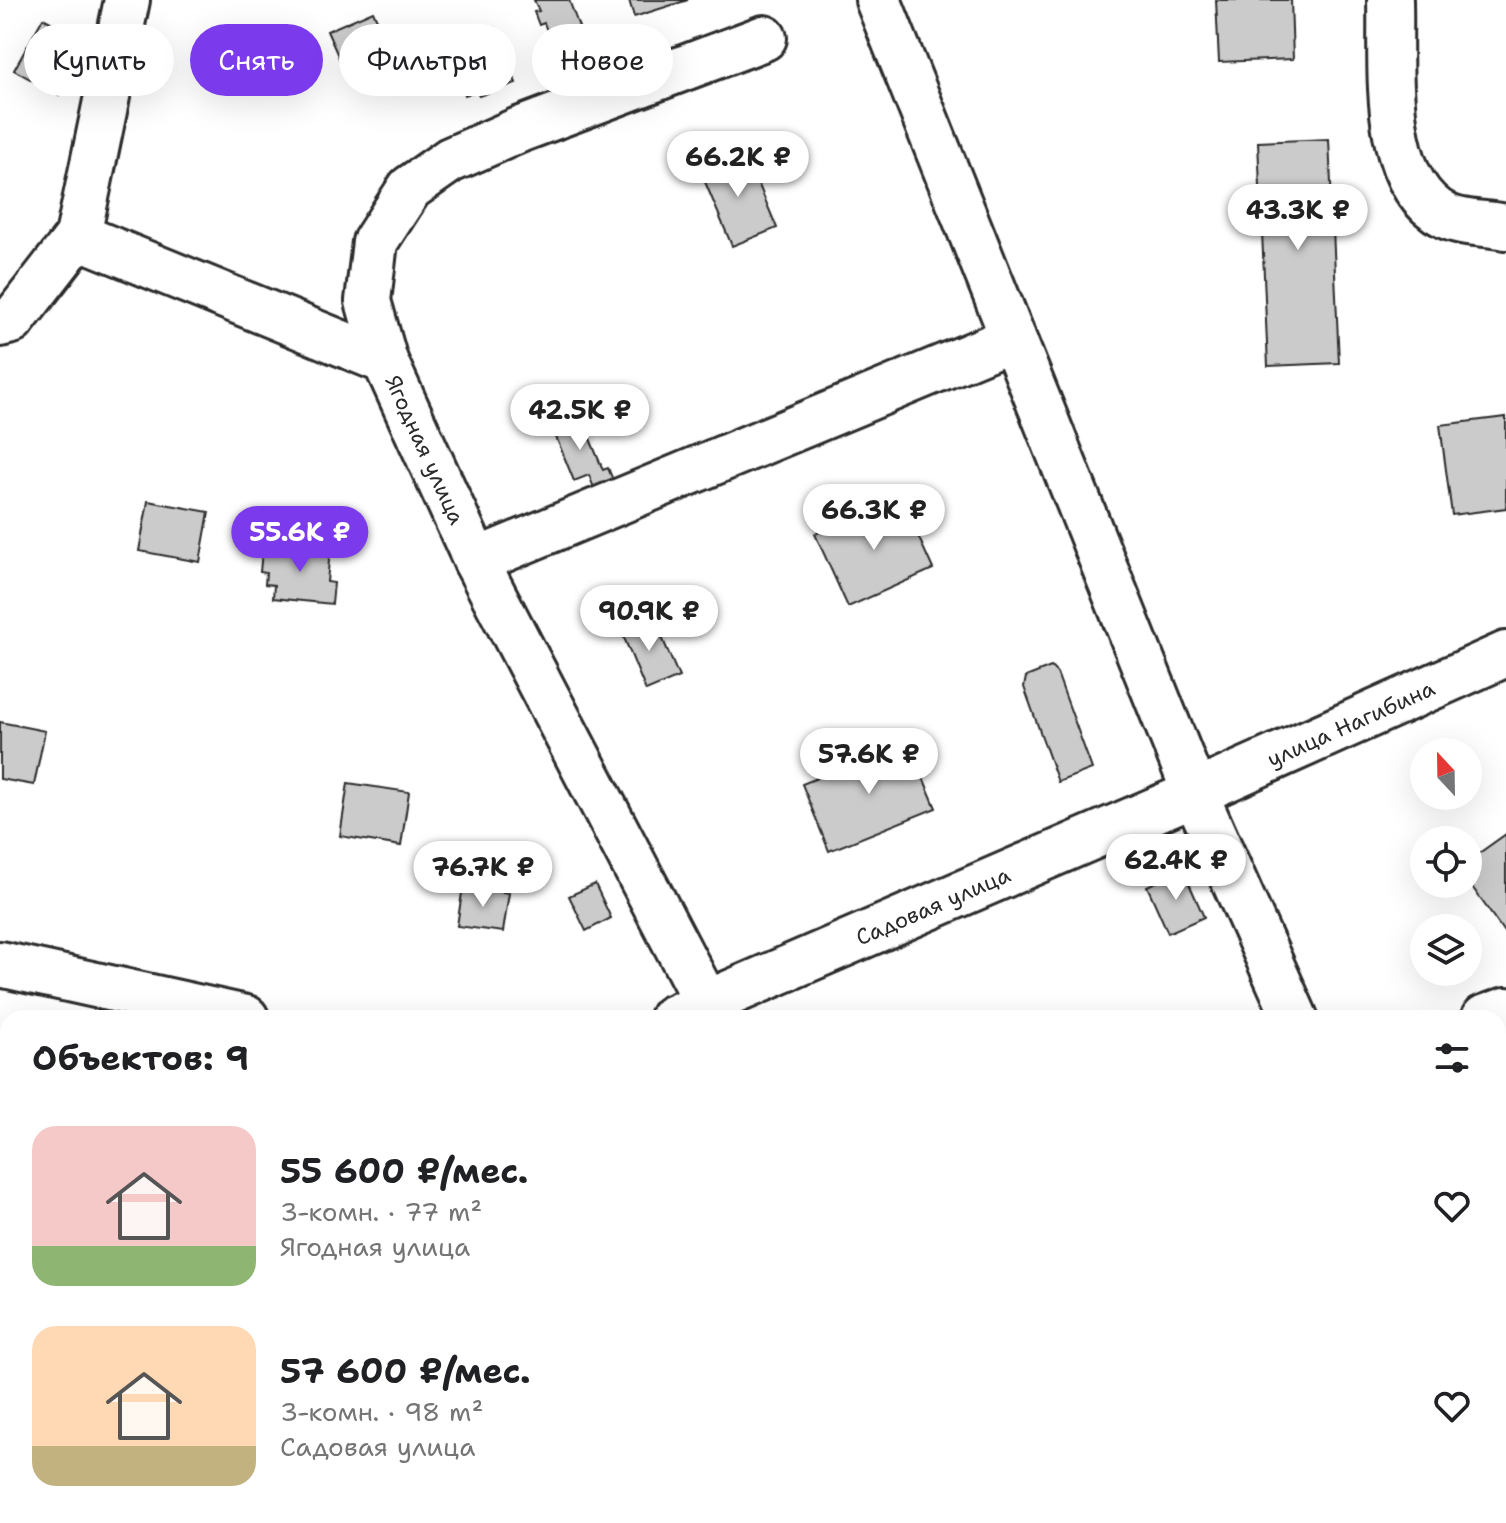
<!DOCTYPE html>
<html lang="ru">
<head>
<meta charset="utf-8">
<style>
  body { margin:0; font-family:"Shantell Sans",sans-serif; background:#f2f2f2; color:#202124; height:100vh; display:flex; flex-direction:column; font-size:30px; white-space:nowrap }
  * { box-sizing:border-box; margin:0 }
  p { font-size:26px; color:#757577 }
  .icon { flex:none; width:44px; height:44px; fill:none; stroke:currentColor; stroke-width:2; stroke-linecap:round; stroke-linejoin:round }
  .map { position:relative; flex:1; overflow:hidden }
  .side { position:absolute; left:0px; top:1010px; width:1506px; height:514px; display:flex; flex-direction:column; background:#fff; border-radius:24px 24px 0 0; box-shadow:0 8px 32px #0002 }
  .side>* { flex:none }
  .top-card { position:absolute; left:24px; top:24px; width:800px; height:72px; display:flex; gap:16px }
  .needle { width:52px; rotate:338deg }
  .buttons { position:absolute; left:1410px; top:738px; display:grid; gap:16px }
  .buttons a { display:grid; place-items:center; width:72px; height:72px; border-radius:50%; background:#fff; box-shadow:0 8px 32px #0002; font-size:40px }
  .price { position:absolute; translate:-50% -68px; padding:0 18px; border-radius:28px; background:#fff; color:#222; font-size:26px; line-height:52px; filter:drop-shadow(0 2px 4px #0008) }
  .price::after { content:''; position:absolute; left:50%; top:48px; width:24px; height:18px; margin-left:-12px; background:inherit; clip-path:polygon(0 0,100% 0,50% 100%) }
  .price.current { background:#7c3aed; color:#fff }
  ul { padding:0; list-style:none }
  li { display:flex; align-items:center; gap:24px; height:200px; padding:0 32px }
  li span { display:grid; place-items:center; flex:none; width:224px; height:160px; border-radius:24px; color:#555 }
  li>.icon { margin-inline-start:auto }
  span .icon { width:96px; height:96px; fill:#fffc; stroke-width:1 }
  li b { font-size:34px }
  h2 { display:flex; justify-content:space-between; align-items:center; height:96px; padding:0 32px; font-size:34px }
  .chip { padding:0 28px; border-radius:36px; background:#fff; box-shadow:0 8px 32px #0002; font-size:28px; line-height:72px }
  .chip.current { background:#7c3aed; color:#fff }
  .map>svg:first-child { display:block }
  .building { fill:#cbcbcb; stroke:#2b2b2b; stroke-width:2 }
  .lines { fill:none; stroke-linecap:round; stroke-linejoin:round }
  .minor-casing { stroke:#2b2b2b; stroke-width:50 }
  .minor { stroke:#fff; stroke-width:44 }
  .labels { text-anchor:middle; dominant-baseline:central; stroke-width:7; stroke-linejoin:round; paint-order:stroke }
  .street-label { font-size:22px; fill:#2b2b2b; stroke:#fff }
</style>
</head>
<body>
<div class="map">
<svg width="1506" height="1523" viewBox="0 0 1506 1523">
  <rect width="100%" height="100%" fill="#fff"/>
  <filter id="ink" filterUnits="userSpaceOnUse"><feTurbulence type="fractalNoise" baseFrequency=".0125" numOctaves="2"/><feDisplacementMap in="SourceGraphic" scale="16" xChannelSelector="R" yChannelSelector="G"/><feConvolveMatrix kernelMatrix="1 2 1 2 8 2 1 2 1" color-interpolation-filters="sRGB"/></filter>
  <g filter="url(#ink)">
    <g class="building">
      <path d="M534,0H569L583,38L553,46L544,23L539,25L534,12L539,11Z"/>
      <path d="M629,0H688L634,17Z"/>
      <path d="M1216,0H1291L1293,59L1219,62Z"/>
      <path d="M373,11L381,29L393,24L399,39L387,44L397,66L391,68L398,82L376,91L370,77L351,85L327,31Z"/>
      <path d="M43,18L88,42L59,95L14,70Z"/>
      <path d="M495,28L516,83L479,96L476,91L465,95L449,52L460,47L458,42Z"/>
      <path d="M1329,139L1339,363L1268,366L1258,142Z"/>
      <path d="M745,152L777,228L732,246L700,170Z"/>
      <path d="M580,415L603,470L608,468L613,480L594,488L589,475L574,481L552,427Z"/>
      <path d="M1506,417V508L1452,515L1440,425Z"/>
      <path d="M900,496L933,569L848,607L815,534Z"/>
      <path d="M148,501L209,512L200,562L139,551Z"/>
      <path d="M311,537L331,539L327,582L334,583L332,604L273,598L274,585L265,584L266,573L260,572L262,551L309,555Z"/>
      <path d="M652,614L679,677L646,691L620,628Z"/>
      <path d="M1051,667L1057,673L1092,769L1058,782L1024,687L1026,677Z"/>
      <path d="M0,722L45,731L34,785L0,779Z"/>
      <path d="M908,742L936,808L829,851L802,784Z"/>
      <path d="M348,783L409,792L401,846L340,836Z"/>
      <path d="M1506,834V935L1468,881V861Z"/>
      <path d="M1183,870L1204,917L1168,933L1147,886Z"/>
      <path d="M595,884L611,918L586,931L569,896Z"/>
      <path d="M463,886L509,893L503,932L457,926Z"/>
      <path d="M513,1516H613L616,1523H516Z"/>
    </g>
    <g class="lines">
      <defs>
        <g id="minor">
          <path id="s1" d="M127,0L78,236L385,361L476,561L707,1004"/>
          <path d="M878,0L1195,793L1295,1018"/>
          <path d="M1390,0C1392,63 1379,182 1446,216C1462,224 1488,223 1506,227"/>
          <path d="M0,324L12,321L78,236"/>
          <path d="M385,361L368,301L375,242L410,188L450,160L519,130L764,38"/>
          <path d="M476,561L1013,338"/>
          <path d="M0,964L246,1018"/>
          <path id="s2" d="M672,1018L1195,793L1506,654"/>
          <path d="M1484,1018L1506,1010"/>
          <path d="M1498,1422H1506"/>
          <path d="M1498,1477L1506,1495"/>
          <path d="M696,1516L698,1523"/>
          <path d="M1155,1516L1158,1523"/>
          <path d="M145,1523L162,1516"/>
          <path d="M354,1523L355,1516"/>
        </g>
      </defs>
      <use href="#minor" class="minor-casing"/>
      <use href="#minor" class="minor"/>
    </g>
  </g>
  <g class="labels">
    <g class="street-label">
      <text stroke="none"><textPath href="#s1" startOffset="670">Ягодная улица</textPath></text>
      <text stroke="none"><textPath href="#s2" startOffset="740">улица Нагибина</textPath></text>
      <text stroke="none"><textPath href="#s2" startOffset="284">Садовая улица</textPath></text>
    </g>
  </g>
</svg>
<div class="buttons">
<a><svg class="needle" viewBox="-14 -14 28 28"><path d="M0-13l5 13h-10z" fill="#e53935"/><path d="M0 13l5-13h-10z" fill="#757577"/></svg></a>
<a><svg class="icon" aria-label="locate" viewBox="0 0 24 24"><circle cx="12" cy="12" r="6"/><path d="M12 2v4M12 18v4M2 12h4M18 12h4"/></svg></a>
<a><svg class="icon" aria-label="layers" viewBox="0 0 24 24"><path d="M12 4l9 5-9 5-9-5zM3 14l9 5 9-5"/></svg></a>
</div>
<b class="price" style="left:738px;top:199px">66.2K ₽</b>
<b class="price" style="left:1298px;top:252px">43.3K ₽</b>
<b class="price" style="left:580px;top:452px">42.5K ₽</b>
<b class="price" style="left:874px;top:552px">66.3K ₽</b>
<b class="price current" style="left:300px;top:574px">55.6K ₽</b>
<b class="price" style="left:649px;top:653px">90.9K ₽</b>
<b class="price" style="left:869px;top:796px">57.6K ₽</b>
<b class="price" style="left:1176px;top:902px">62.4K ₽</b>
<b class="price" style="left:483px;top:909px">76.7K ₽</b>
<div class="top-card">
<a class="chip">Купить</a>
<a class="chip current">Снять</a>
<a class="chip">Фильтры</a>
<a class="chip">Новое</a>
</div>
<section class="side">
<h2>Объектов: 9<svg class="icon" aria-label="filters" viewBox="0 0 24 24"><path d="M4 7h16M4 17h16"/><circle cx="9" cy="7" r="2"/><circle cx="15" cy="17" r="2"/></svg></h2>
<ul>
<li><span style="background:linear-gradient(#f6c9c9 75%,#8fb573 0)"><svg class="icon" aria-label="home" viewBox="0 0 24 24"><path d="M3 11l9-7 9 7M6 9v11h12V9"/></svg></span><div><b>55 600 ₽/мес.</b><p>3-комн. · 77 m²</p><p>Ягодная улица</p></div><svg class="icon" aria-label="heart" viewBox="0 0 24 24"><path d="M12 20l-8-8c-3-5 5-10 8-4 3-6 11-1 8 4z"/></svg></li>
<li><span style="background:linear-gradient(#ffd9b3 75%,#c2b280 0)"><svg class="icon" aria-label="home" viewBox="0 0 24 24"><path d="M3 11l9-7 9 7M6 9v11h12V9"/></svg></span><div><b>57 600 ₽/мес.</b><p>3-комн. · 98 m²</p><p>Садовая улица</p></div><svg class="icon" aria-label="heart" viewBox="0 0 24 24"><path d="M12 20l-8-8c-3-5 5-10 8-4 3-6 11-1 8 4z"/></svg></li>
</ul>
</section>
</div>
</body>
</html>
